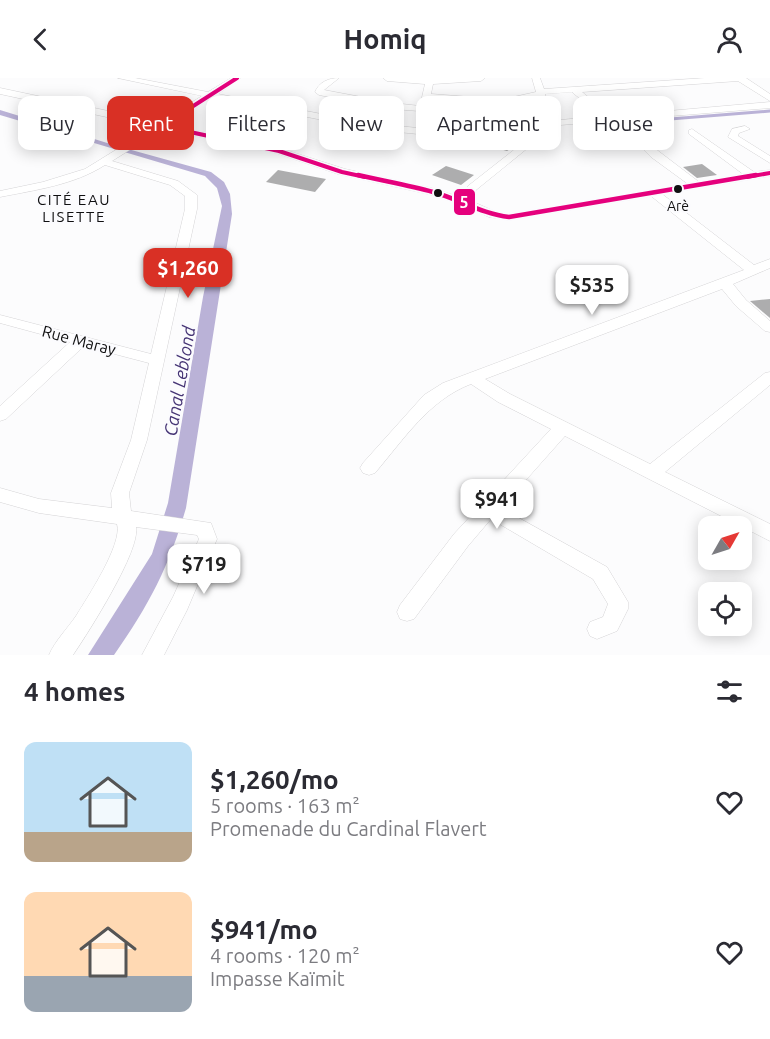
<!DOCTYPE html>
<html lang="en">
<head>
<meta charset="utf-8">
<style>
  body { margin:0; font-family:Ubuntu,sans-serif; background:#f7f7f7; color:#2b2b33; height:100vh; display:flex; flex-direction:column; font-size:22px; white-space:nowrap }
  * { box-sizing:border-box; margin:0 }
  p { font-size:20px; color:#7c7c81 }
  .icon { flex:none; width:33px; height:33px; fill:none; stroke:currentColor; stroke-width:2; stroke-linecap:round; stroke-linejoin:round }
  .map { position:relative; height:577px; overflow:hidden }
  .drawer { display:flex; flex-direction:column; background:#fff; flex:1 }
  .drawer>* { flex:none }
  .hud { position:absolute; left:18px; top:18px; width:735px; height:54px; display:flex; gap:12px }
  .needle { width:39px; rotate:51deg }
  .fabs { position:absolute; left:698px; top:438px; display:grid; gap:12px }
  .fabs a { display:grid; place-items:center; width:54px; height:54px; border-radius:12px; background:#fff; box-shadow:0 3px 15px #0003; font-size:30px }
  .price { position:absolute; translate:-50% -51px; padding:0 14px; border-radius:12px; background:#fff; color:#222; font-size:20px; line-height:39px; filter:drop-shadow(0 2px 3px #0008) }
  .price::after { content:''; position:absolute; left:50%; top:36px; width:18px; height:14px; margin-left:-9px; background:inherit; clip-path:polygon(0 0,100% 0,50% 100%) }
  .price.active { background:#d93025; color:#fff }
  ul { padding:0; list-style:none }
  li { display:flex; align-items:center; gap:18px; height:150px; padding:0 24px }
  li span { display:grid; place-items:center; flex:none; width:168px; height:120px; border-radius:12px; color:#555 }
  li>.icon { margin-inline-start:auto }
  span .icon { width:72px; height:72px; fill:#fffc; stroke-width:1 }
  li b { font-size:26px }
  h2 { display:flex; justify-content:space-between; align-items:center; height:72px; padding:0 24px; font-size:26px }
  .pill { padding:0 21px; border-radius:12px; background:#fff; box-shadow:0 3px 15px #0003; font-size:21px; line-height:54px }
  .pill.active { background:#d93025; color:#fff }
  header { display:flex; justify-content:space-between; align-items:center; height:78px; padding:0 24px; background:#fff; font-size:27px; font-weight:700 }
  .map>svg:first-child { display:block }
  .water { fill:#bab2d7 }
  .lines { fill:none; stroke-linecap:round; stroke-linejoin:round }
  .stream { stroke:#bab2d7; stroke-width:3 }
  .building { fill:#adadae }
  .minor-casing { stroke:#d5d4d6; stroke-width:1 }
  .minor { fill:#fff; fill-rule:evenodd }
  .bus-1-far1-casing { stroke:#fbfbfe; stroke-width:7 }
  .bus-1-casing { stroke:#fbfbfe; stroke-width:8 }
  .bus-1-far1 { stroke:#e5007d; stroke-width:4 }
  .bus-1 { stroke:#e5007d; stroke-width:4.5 }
  .bus-dot { fill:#101011; stroke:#fbfbfe; stroke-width:2 }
  .labels { text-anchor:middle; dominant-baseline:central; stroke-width:4.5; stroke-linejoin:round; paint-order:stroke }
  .bus-label { font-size:14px; fill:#101011; stroke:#fbfbfe }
  .far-neighbourhood-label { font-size:15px; letter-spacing:1.5px; fill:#101011; stroke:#fbfbfe }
  .street-label { font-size:16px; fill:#101011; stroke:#fbfbfe }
  .water-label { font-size:18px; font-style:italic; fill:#453474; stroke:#fbfbfe }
  .line-badge { stroke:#fbfbfe; stroke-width:2 }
  .badge-label { font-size:16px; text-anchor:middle; font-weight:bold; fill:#fff }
</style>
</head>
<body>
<header><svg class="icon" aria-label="back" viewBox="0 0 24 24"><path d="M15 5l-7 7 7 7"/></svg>Homiq<svg class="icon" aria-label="person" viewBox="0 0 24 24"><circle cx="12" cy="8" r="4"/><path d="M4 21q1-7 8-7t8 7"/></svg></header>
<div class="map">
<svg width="770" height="577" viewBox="0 0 770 577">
  <rect width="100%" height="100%" fill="#fcfcfd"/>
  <path class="water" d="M0,32L117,68L211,94L224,104L230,116L232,136L186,430C169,489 149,527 114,577H88L152,476L168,425L203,219L222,128L217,110L205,98L0,37Z"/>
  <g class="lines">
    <path class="stream" d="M595,47L770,33"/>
  </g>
  <g class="building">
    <path d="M505,57L523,62L507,73L489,68Z"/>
    <path d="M702,86L717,97L697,100L683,89Z"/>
    <path d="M446,88L474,97L461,107L432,97Z"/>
    <path d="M278,92L326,101L315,114L266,104Z"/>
    <path d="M770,221V240L750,223Z"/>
  </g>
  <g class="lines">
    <defs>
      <g id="minor">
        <path d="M118,0H135L208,14L231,0H241L218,16L368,45L418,50L472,47L463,23L430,21L427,41L422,44L417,41L419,33L393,31L319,17L315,14C319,4 329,0 339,0L324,12L393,25L420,28L425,6L387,3L383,0H485L481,3L433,6L431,16L470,19L473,28L536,14L532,0H540L544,11L705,0H746L770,16V23L738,3L582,14L612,38L770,24V30L548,48L545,56L476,112L469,122L496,134L509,136L688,106L651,79L631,59L636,56L699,104L743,96L689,56V52L692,51L754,94L770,92V98L662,116L754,187L770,181V190L733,206L746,222L770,243V254L765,253L736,228L722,211L485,301L510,316L650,386L765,295L770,294V307L665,394L770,446V463L565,358L501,430L607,489L628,524V531L617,553L597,561L590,558L587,551L590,544L603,539L608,526L593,501L491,441L468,468L414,541L407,543L400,541L397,534L400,527L454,456L551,351L498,324L471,306C429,322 404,361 375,395L369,397L363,395L360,390L363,385L424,317L443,305L744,192L651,118L509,142L489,139L458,125L428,116L338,96L276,75L163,51L112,83L178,103L197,117V131L147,362L129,415L131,433L211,445L217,461L187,532L164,577H142L173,519L199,461L197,457L136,449C141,472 88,555 73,577H49C55,563 67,551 76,538C87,520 123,466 117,446L39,435L0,424V410L39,421L112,430L111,415L131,362L149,285L84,268L6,341L0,343V328L70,264L0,245V237L151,276L185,131V118L170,107L105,87C74,107 35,112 0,119V113L43,104L85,91L153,49L0,16V10L160,44L202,18ZM573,14V15L602,38L550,43L552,37L545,16ZM537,19L542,37L540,43L481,46L475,33ZM211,20L368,51L418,56L539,49L538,53L468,108L460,119L431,110L345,91L279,70L169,47Z"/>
        <path d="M745,48L750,51L739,55L738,58L770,78V85L728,59L732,51Z"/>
      </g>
    </defs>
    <use href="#minor" class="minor-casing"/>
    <use href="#minor" class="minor"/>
    <defs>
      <g id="bus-1-far1">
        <path d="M162,48L279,73L342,94L365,99"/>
        <path d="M162,48L237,0"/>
        <path d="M747,99L770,95"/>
      </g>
      <path id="bus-1" d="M358,97C383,103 408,107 433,114C459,121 482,136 509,139L756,97"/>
    </defs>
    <use href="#bus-1-far1" class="bus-1-far1-casing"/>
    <use href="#bus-1" class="bus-1-casing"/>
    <use href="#bus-1-far1" class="bus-1-far1"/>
    <use href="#bus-1" class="bus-1"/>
  </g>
  <g class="bus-dot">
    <circle cx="678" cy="111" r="5"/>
    <circle cx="438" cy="115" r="5"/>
  </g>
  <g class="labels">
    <g class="bus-label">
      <text x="678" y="128">Arè</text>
    </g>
    <g class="far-neighbourhood-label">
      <text x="74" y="121">CITÉ EAU<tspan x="74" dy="17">LISETTE</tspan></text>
    </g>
    <g class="street-label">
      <text transform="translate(79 262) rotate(15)">Rue Maray</text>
    </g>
    <g class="water-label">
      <text transform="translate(179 303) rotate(-80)">Canal Leblond</text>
    </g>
  </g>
  <rect class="line-badge" x="453" y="110" width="23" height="28" rx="6" fill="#e5007d"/>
  <g class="badge-label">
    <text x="464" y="130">5</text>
  </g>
</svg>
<div class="fabs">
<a><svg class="needle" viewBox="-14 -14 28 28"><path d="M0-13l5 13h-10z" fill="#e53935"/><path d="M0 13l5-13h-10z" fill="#7c7c81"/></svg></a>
<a><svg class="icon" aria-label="locate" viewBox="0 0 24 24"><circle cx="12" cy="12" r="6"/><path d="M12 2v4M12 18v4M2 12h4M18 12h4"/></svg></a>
</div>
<b class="price active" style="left:188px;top:221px">$1,260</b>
<b class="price" style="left:592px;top:238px">$535</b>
<b class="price" style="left:497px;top:452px">$941</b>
<b class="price" style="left:204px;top:517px">$719</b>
<div class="hud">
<a class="pill">Buy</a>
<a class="pill active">Rent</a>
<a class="pill">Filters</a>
<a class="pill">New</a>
<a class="pill">Apartment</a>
<a class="pill">House</a>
</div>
</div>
<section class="drawer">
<h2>4 homes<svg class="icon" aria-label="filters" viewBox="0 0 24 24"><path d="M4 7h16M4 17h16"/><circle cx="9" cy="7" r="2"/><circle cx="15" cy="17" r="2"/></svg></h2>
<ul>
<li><span style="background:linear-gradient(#bfe0f5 75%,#b9a48a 0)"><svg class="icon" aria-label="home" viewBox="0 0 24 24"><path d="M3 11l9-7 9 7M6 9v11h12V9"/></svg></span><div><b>$1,260/mo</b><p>5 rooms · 163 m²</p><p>Promenade du Cardinal Flavert</p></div><svg class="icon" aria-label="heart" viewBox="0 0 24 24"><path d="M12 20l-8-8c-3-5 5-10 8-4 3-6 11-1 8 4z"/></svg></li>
<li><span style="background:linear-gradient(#ffd9b3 70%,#9aa5b1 0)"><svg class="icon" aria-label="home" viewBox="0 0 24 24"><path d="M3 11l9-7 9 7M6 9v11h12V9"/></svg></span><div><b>$941/mo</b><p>4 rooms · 120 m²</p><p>Impasse Kaïmit</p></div><svg class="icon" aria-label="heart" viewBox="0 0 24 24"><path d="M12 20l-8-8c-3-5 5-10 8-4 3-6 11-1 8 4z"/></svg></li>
</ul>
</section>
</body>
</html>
